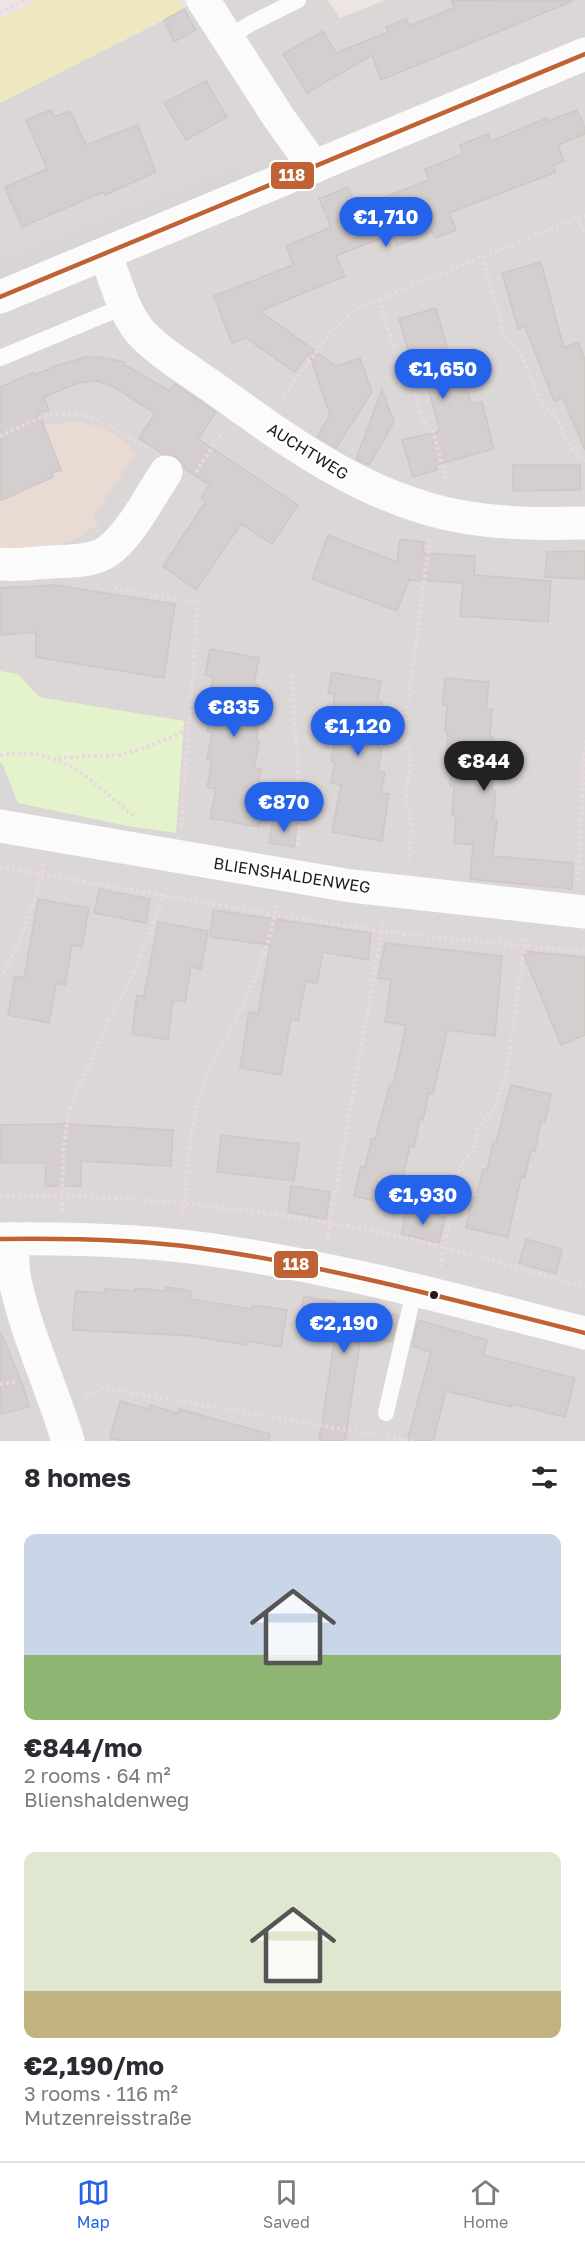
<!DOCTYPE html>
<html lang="en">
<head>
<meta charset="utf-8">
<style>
  body { margin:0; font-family:"Golos Text",sans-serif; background:#f2f2f3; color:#2b2b33; height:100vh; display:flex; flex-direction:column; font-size:22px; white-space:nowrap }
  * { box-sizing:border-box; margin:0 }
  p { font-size:20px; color:#7c7c81 }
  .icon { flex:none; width:33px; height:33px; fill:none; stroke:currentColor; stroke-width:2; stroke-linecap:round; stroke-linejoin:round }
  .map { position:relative; height:1441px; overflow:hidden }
  .panel { display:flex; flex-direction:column; background:#fff; flex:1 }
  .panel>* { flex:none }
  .price { position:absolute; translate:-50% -51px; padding:0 14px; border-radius:21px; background:#2563eb; color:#fff; font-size:20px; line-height:39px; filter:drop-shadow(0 2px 3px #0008) }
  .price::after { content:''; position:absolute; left:50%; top:36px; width:18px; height:14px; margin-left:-9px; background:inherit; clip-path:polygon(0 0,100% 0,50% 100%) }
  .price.current { background:#222; color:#fff }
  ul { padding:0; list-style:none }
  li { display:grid; align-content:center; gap:12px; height:318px; padding:0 24px }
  li span { display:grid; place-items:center; height:186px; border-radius:12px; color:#555 }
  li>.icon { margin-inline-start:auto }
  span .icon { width:108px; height:108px; fill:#fffc; stroke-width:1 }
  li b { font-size:26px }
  h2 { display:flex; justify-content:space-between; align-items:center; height:72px; padding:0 24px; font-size:26px }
  .menu { display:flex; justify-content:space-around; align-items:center; height:84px; border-top:2px solid #e1e1e2; background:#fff; font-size:16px; color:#7c7c81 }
  .menu a { display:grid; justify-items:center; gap:3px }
  .menu .current { color:#2563eb }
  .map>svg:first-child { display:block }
  .residential { fill:#dbd7d6 }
  .education { fill:#e9dbd3 }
  .grass { fill:#eee7bf }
  .park { fill:#e4f3cc }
  .parking { fill:#d8d5d4 }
  .building { fill:#d4cece; stroke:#cfc6c6; stroke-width:1.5 }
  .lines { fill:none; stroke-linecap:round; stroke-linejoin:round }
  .path { stroke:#ebd7e1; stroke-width:4; stroke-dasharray:3 3; stroke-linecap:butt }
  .service { stroke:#fcfbfb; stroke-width:16 }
  .minor { stroke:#fcfbfb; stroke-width:33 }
  .bus-1-casing { stroke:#fff; stroke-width:9 }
  .bus-1 { stroke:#c16235; stroke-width:4.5 }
  .bus-dot { fill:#1d1d1d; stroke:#fff; stroke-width:2 }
  .labels { text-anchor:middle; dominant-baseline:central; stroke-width:4.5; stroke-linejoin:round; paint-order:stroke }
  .street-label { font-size:16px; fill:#1d1d1d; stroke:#fff }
  .line-badge { stroke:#fff; stroke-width:2 }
  .badge-label { font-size:16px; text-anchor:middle; font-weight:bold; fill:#fff }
</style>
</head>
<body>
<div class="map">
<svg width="585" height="1441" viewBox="0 0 585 1441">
  <rect width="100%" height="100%" fill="#ece5e4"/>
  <path class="residential" d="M197,0H327L340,18L385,0H585V1441H0V103L164,20Z"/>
  <path class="education" d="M78,422L106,428L127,443L135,454L93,517L99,523L80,537L51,549L0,553V452L46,433L44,425Z"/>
  <path class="grass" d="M37,0H178L184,9L0,103V19Z"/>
  <path class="park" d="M0,671L18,674L39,697L184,721L176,833L128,826L18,803L2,763H0Z"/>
  <path class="parking" d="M236,164L244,183L0,282V259Z"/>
  <g class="building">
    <path d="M451,0L573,1L381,80L372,55L307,93L283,54L323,31L336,53L388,32L386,27L406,19L409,26L454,8Z"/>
    <path d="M184,9L196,30L174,42L164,20Z"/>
    <path d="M206,81L227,117L186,140L164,103Z"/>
    <path d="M51,110L54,117L70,111L86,145L138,125L156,172L105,195L103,192L22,227L5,187L47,169L26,120Z"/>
    <path d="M577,110L585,128V134L558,145L564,161L553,165L556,172L449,213L456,230L435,238L432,231L397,246L392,234L336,256L345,276L260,311L336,366L360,358L372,392L336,448L317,436L330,415L309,353L295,372L246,338L232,343L214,296L293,265L286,246L331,227L319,199L348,187L357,208L429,180L425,169L463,154L460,145L488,134L491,141L547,118L548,121Z"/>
    <path d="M541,262L564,348L578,342L585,359V450L563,398L554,401L525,327L518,329L502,273Z"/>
    <path d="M436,308L450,358L458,356L471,404L482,402L494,449L436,465L437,470L413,477L402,440L440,431L422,366L413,368L399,319Z"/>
    <path d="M86,357H99L125,362V365L170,391L175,384L216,412L198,439L298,505L272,544L241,524L196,590L163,566L206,501L201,498L209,485L184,468L182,463L177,457L163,454L139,438L155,413L114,387L97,381L78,383L44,397L49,410L39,413L61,470L51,473L53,477L0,501V387L34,372L35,375L58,365Z"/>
    <path d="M382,390L394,422L369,465L356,459Z"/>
    <path d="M513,465H580V490L513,491Z"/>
    <path d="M328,535L397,562L400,539L424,542L423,553L475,556L474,575L551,581L548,622L460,616L463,583L409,580L397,611L312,579Z"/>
    <path d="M585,551V579L545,577L547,552Z"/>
    <path d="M55,585L175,604L164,678L36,657V632L0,635V588Z"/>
    <path d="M210,649L259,658L254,684L260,686L254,713L260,714L256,741H259L254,768L261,769L256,796L264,798L259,827L210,818L216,789L207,787L212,760H207L212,733L207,731L212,705L208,704L213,677L205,675Z"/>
    <path d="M332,672L381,681L377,702H382L377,725L382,726L378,748L382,749L378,771L385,772L381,793L389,794L382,841L332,832L341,785L331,783L335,762H331L335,741L330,740L335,717L331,716L335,694L328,693Z"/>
    <path d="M445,678L489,682L486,709H492L490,737H493L490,764H495L492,790L496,791L493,819L497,820L493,856L573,863L572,889L470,879L473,845L454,843L456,815H452L454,787L450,786L452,760L446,759L448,733L445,732L447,705H442Z"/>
    <path d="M273,819L298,823L294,847L269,843Z"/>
    <path d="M99,889L150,899L146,923L94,913Z"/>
    <path d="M38,899L89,908L82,947L72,945L65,985L56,983L49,1023L8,1015L15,976L24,978Z"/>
    <path d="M213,910L371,933L368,960L323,952L317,984L306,981L298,1021L291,1019L281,1075L240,1068L249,1012L258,1013L270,945L210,937Z"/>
    <path d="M158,922L208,931L201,969L191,967L185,1002L173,1000L168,1040L132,1034L137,995L144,996Z"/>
    <path d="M385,943L502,956L495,1036L447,1030L433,1094L429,1093L423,1120L420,1119L414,1147L410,1146L396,1206L354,1196L361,1166L365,1167L372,1138L375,1139L390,1084L393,1085L406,1025L385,1022L391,980L378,978Z"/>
    <path d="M522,951L585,957V1035L561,1045Z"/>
    <path d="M511,1085L551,1094L545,1122L541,1121L535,1151L531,1150L525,1178L521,1177L508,1237L466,1228L472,1197L476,1198L483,1169L487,1170L493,1142H496Z"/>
    <path d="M65,1124L173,1130L171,1166L81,1161V1186H45L46,1163H0V1125Z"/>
    <path d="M221,1135L299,1144L294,1181L217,1172Z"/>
    <path d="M291,1186L330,1192L326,1219L288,1212Z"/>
    <path d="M407,1208L445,1217L439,1243L401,1234Z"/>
    <path d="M526,1239L562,1249L556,1274L519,1263Z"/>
    <path d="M166,1287L192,1291L190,1299L252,1309L253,1305L287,1310L281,1347L247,1341L246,1345L192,1336H194L72,1330L76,1291L105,1293V1289L135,1291V1288L166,1291Z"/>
    <path d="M304,1296L398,1315L392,1342L361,1336L345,1441H319L336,1331L299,1323Z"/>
    <path d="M418,1320L487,1340L483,1355L575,1378L565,1417L512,1404L511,1407L446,1391L433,1441H407L431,1352L412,1346Z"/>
    <path d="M1,1333L24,1388L29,1407L0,1414Z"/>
    <path d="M120,1401L149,1409L150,1405L177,1413L179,1409L270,1434L269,1441H122L110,1438Z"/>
  </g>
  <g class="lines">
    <g class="path">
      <path d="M0,13L26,0"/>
      <path d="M578,218L585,235"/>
      <path d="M482,256L505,337L520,352L541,403L555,415L568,444L585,461"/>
      <path d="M379,299L402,374L413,386L423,421L433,431L447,483"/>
      <path d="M280,401L332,331L355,309L585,215"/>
      <path d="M0,436C14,430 29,422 44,417C84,405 116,428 148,450"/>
      <path d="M196,472L223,431"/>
      <path d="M110,583L117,589L198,603L181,826"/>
      <path d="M292,675L300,815L298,846"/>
      <path d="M0,755C64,745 91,782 136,818"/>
      <path d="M58,758L120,755L145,748L188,730"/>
      <path d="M408,862L412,826L406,799L411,759L404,730L430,538"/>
      <path d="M0,867L276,915L404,934L585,952"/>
      <path d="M578,881L585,740"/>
      <path d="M0,978C21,942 36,903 44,862"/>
      <path d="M0,1196C110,1194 221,1205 330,1223C416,1237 501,1263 585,1287"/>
      <path d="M62,1211L63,1151L70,1107L111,1016L133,975L168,886"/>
      <path d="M183,1215C187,1171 189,1123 205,1080C216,1052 233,1027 246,999C258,971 273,933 277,904"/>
      <path d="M327,1241L384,918"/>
      <path d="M440,1267L461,1164L473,1151L479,1125L492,1112L506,1076L526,935"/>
      <path d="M0,1384L17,1382"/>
      <path d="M84,1396L103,1388L377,1435"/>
      <path d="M387,1437L413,1441"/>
    </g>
    <g class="service">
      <path d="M228,38L250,24L298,0"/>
      <path d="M0,358L125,306"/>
      <path d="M386,1413L414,1291"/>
    </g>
    <g class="minor">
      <path d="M203,0L279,118L314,167"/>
      <path d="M105,254C115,278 122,308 138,329C154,350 198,376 221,393C293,445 368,499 458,516C500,524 542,524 585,523"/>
      <path d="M0,297L585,54"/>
      <path d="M0,564C16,566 34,563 51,562C67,561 86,562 101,555C126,544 150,496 166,472"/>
      <path d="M0,826L351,886L585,912"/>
      <path d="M0,1239C76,1238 151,1240 226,1252C348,1270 466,1303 585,1333"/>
      <path d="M12,1239C13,1253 12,1267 15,1281C27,1336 52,1387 68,1441"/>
    </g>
    <defs>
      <g id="bus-1">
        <path d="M0,297L585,54"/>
        <path d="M0,1239C67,1238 133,1239 199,1248C330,1266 457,1301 585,1333"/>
      </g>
    </defs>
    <use href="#bus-1" class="bus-1-casing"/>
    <use href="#bus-1" class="bus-1"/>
  </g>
  <circle class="bus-dot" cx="434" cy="1295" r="5"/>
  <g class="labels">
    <g class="street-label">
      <text transform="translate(308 451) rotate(32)">AUCHTWEG</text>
      <text transform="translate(292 875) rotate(9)">BLIENSHALDENWEG</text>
    </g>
  </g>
  <g class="line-badge">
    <rect x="270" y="161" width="45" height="29" rx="6" fill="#c16235"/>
    <rect x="273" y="1250" width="46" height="29" rx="6" fill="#c16235"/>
  </g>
  <g class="badge-label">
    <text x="292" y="181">118</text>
    <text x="296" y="1270">118</text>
  </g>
</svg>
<b class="price" style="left:386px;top:248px">€1,710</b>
<b class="price" style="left:443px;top:400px">€1,650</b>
<b class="price" style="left:234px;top:738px">€835</b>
<b class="price" style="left:358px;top:757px">€1,120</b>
<b class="price current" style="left:484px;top:792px">€844</b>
<b class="price" style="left:284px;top:833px">€870</b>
<b class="price" style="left:423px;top:1226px">€1,930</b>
<b class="price" style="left:344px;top:1354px">€2,190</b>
</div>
<section class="panel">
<h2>8 homes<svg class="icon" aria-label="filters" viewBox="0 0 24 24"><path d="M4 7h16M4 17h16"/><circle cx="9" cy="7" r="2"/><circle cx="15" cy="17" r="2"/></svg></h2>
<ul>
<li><span style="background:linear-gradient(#c9d6e8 65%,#8fb573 0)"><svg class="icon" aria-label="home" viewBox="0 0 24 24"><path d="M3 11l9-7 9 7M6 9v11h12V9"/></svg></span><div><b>€844/mo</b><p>2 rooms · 64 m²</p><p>Blienshaldenweg</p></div></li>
<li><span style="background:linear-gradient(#dfe7d0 75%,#c2b280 0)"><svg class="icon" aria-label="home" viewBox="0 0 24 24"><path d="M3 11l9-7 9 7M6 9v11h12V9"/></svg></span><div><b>€2,190/mo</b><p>3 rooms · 116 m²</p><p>Mutzenreisstraße</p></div></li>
</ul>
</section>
<nav class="menu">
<a class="current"><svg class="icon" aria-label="map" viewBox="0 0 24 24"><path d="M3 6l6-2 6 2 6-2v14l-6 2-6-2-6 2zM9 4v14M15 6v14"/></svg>Map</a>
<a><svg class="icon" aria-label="saved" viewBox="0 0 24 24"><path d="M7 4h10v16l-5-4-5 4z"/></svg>Saved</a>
<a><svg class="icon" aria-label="home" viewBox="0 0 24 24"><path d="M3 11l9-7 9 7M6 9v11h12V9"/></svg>Home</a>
</nav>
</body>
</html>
